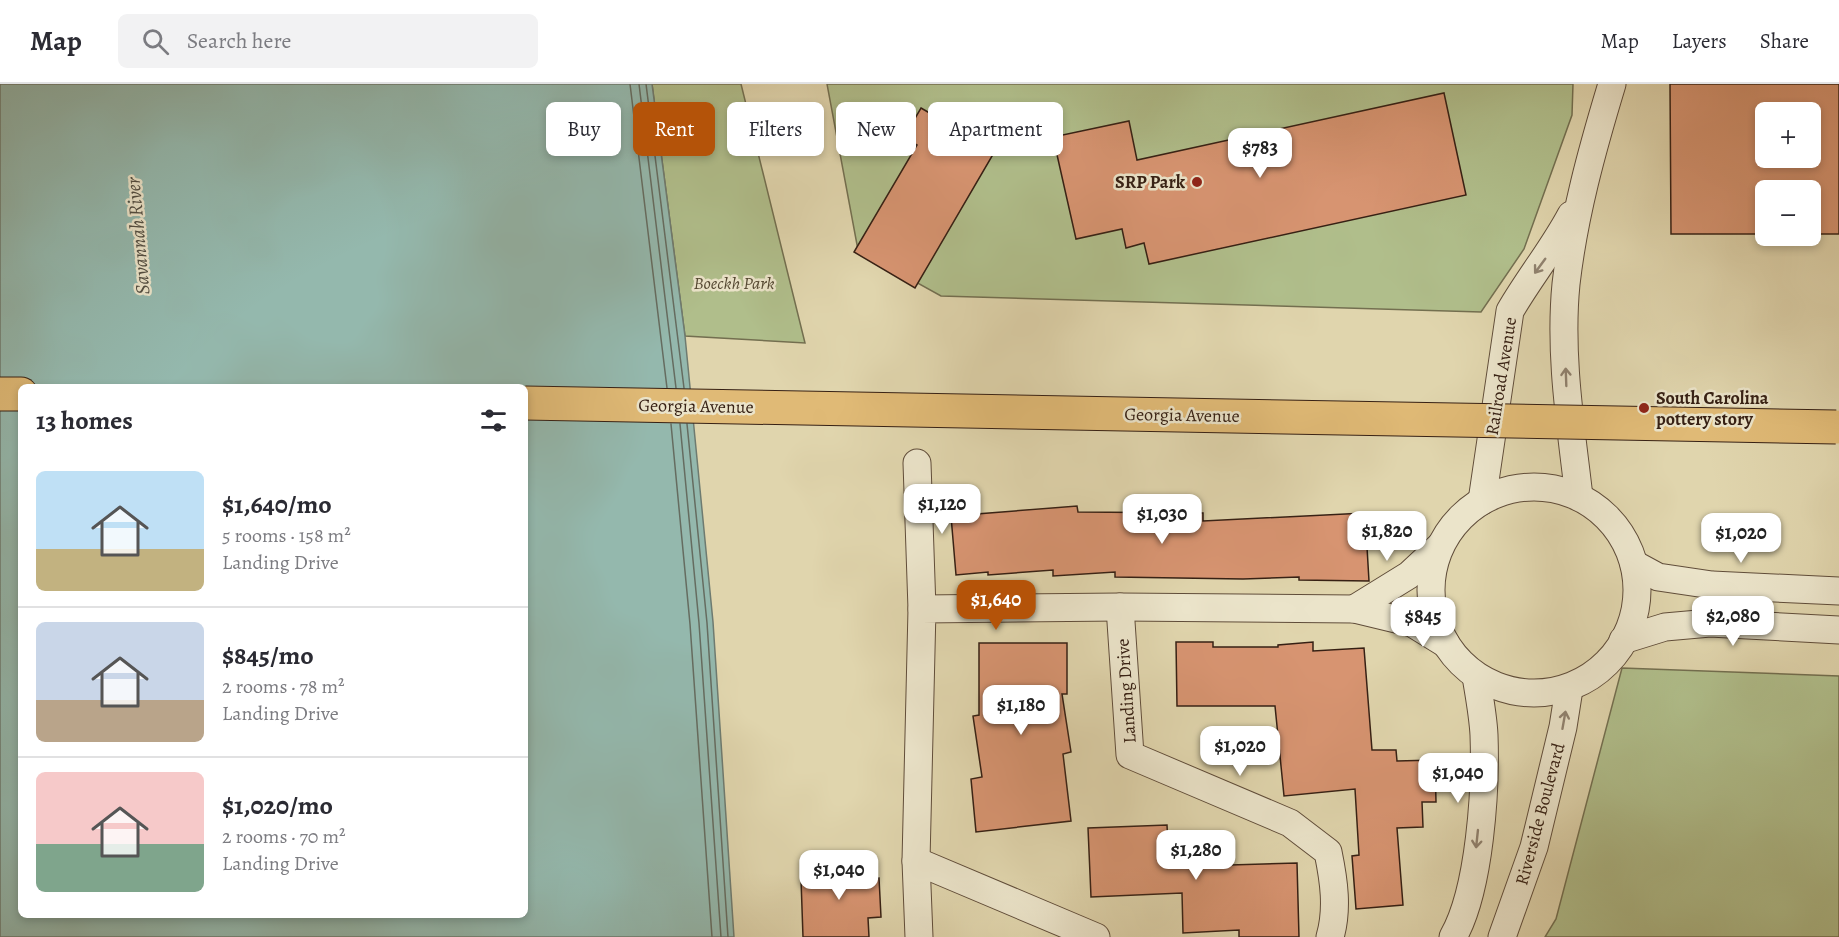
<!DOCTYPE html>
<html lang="en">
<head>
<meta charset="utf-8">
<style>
  body { margin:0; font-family:Alegreya,serif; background:#f2f2f3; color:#2b2b33; height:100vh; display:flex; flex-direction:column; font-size:22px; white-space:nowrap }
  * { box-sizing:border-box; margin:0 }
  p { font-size:20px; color:#7c7c81 }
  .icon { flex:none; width:33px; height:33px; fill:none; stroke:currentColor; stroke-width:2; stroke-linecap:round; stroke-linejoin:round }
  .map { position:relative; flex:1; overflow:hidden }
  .drawer { position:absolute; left:18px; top:300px; width:510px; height:534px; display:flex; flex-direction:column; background:#fff; border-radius:9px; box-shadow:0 3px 9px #0003 }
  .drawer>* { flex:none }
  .guide { position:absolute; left:546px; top:18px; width:570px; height:54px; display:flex; gap:12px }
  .controls { position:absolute; left:1755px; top:18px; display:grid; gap:12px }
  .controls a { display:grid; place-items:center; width:66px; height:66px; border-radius:9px; background:#fff; box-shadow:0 3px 9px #0003; font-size:30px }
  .price { position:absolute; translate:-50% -51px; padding:0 14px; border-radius:12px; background:#fff; color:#222; font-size:20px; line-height:39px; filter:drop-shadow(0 2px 3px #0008) }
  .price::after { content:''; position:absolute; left:50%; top:36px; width:18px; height:14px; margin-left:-9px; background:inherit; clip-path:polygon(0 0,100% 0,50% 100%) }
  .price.on { background:#b45309; color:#fff }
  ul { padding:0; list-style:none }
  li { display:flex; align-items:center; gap:18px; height:150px; padding:0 18px }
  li+li { border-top:2px solid #e1e1e2 }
  li span { display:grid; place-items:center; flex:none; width:168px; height:120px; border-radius:9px; color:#555 }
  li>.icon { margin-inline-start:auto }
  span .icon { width:72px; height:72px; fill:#fffc; stroke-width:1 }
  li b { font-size:26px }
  h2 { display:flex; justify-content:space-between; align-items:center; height:72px; padding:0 18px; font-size:26px }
  .tag { padding:0 21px; border-radius:9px; background:#fff; box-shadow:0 3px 9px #0003; font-size:21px; line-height:54px }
  .tag.on { background:#b45309; color:#fff }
  header { display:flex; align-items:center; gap:36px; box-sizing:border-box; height:84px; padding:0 30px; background:#fff; border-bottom:2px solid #e1e1e2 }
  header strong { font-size:28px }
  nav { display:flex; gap:33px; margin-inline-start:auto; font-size:21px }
  .search { width:420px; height:54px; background:#f2f2f3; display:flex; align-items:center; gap:15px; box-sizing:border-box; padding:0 21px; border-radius:9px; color:#7c7c81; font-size:22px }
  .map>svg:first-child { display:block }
  .green { fill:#b0be8b; stroke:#736f50; stroke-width:1.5 }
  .water { fill:#94b8ad; stroke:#6e7b70; stroke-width:1.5; fill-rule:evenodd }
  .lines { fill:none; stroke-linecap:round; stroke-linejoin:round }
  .shore { stroke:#656c60; stroke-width:1.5 }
  .building { fill:#d79471; stroke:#362014; stroke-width:1.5; fill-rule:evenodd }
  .street-casing { stroke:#604d3a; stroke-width:29 }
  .primary-casing { stroke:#362014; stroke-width:35 }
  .street { stroke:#ebe4ca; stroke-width:27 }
  .primary { stroke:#e0ba76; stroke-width:33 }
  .primary-bridge-casing { stroke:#362014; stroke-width:35; stroke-linecap:butt }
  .primary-bridge { stroke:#e0ba76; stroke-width:33 }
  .oneway { stroke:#90826f }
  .poi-dot { fill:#8f2418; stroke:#ebe4ca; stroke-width:2 }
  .labels { text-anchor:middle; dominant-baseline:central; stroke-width:5; stroke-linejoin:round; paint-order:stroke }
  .poi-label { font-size:18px; font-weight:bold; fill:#362014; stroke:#ebe4ca; text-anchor:end }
  .park-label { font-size:18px; font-style:italic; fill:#544832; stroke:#ebe4ca }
  .street-label { font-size:18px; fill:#362014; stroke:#ebe4ca }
  .water-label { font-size:20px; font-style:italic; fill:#524e42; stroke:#ebe4ca }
</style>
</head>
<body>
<header>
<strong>Map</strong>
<div class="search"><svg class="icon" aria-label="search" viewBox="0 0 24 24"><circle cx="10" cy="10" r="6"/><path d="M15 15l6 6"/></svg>Search here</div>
<nav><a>Map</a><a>Layers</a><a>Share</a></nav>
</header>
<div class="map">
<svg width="1839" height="853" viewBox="0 0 1839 853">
  <rect width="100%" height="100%" fill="#e0d5ad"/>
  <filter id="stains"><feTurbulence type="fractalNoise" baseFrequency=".00333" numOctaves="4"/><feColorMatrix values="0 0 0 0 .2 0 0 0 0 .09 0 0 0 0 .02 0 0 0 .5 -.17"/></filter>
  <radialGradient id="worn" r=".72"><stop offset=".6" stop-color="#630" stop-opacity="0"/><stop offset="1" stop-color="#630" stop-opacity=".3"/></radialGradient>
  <g class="green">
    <path d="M652,0H741L805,259L685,252Z"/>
    <path d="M827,0H1573L1572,31L1524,165L1481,228L941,212L858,166Z"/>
    <path d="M1622,584L1839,592V853H1545L1556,835Z"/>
  </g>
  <path class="water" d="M0,0H652L685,252L713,538L734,853H0ZM21,303H525V831H21Z"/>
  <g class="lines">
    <g class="shore">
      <path d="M630,0L667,304"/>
      <path d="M639,0L676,304"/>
      <path d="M646,0L684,304"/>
      <path d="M671,340L690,540L712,853"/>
      <path d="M680,340L699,539L721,853"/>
      <path d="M687,340L707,539L728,853"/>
    </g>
  </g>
  <g class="building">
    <path d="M1670,0H1839V150H1810V106H1766V150H1671ZM1766,28H1810V74H1766Z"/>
    <path d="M1444,9L1466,111L1149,180L1144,159L1126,164L1122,145L1076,155L1053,53L1129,37L1137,76Z"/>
    <path d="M921,24L995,67L915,204L854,168L917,61L904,53Z"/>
    <path d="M1077,422L1078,428L1203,429V437L1365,429L1369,497L1299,496V493L1243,495L1115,493V488L1053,492V486L988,491V488L956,491L951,432Z"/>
    <path d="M1176,558H1213V563H1278V561L1313,558V567L1364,564L1372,666H1396L1397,677L1435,676L1436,718H1422L1423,743L1397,744L1403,821L1356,825L1352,772L1359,771L1355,705L1284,712L1275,622H1177Z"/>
    <path d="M979,559H1067V610H1062L1071,668L1063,670L1071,737L976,748L971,695L982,693L973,632L979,631Z"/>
    <path d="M1167,741L1168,761L1229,758L1230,781L1297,779L1299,853H1239V846L1183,849L1182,809L1091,813L1088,744Z"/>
    <path d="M856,774L857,795L879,794L881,833L868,834L869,853H803L801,795H819L817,776Z"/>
  </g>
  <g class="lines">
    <defs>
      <g id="street">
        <path d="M917,379L922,525"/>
        <circle cx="1534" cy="506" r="103"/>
        <path d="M1579,413C1571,343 1559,271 1566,200C1574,131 1592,66 1612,0"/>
        <path d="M1482,417L1510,227C1529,194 1553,165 1571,131"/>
        <path d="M1634,480L1658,493L1712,501L1839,507"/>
        <path d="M1120,523L1130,671L1290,739L1328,768C1334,797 1338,825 1330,853"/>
        <path d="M1354,525L1409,491L1440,462"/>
        <path d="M1623,556L1665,543L1710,539L1839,546"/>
        <path d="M916,777L1096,853"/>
        <path d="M919,853L916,777L922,525L1120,523L1354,525L1412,539L1446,560"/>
        <path d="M1453,853C1480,806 1486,705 1484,651C1483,631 1479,611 1476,592"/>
        <path d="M1502,853L1534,763L1563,643L1569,605"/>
      </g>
      <path id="primary" d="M0,310H21"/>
    </defs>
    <use href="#street" class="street-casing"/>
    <use href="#primary" class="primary-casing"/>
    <use href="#street" class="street"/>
    <use href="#primary" class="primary"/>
    <defs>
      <path id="primary-bridge" d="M525,319L1836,343"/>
    </defs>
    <use href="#primary-bridge" class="primary-bridge-casing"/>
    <use href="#primary-bridge" class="primary-bridge"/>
  </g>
  <defs><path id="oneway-shaft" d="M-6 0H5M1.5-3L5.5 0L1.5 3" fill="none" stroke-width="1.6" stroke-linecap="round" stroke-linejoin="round" transform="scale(1.5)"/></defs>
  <g class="oneway">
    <use href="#oneway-shaft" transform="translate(1540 182) rotate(126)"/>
    <use href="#oneway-shaft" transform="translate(1566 293) rotate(-92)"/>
    <use href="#oneway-shaft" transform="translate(1564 636) rotate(-80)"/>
    <use href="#oneway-shaft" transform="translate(1477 755) rotate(96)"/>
  </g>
  <g class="poi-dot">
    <circle cx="1197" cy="98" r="6"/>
    <circle cx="1644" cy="324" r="6"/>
  </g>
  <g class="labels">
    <g class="poi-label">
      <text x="1185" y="98">SRP Park</text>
      <text x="1656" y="314" text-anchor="start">South Carolina<tspan x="1656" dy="21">pottery story</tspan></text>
    </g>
    <g class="park-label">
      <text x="734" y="199">Boeckh Park</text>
    </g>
    <g class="street-label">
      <text transform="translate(1501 292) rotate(-81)">Railroad Avenue</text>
      <text transform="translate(696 322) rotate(1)">Georgia Avenue</text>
      <text transform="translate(1182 331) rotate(1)">Georgia Avenue</text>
      <text transform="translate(1126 607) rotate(-94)">Landing Drive</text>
      <text transform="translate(1540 730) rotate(-75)">Riverside Boulevard</text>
    </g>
    <g class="water-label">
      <text transform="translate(138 152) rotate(-95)">Savannah River</text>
    </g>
  </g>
  <rect width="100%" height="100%" filter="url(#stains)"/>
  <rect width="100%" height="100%" fill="url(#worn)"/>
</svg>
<div class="controls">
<a>+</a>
<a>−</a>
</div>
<b class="price" style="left:1260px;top:95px">$783</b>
<b class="price" style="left:942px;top:451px">$1,120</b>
<b class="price" style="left:1162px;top:461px">$1,030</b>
<b class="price" style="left:1387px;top:478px">$1,820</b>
<b class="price" style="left:1741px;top:480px">$1,020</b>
<b class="price on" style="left:996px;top:547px">$1,640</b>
<b class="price" style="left:1733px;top:563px">$2,080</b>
<b class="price" style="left:1423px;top:564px">$845</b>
<b class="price" style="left:1021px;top:652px">$1,180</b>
<b class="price" style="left:1240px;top:693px">$1,020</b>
<b class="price" style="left:1458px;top:720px">$1,040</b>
<b class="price" style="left:1196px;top:797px">$1,280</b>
<b class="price" style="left:839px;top:817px">$1,040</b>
<div class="guide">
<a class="tag">Buy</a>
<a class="tag on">Rent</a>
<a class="tag">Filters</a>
<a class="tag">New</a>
<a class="tag">Apartment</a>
</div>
<section class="drawer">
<h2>13 homes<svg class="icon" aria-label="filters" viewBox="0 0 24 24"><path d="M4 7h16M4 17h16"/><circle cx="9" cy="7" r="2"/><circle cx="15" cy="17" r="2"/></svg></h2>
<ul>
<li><span style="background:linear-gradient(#bfe0f5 65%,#c2b280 0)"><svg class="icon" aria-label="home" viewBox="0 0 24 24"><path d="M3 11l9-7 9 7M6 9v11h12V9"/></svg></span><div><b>$1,640/mo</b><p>5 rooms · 158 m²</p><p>Landing Drive</p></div></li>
<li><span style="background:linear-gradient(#c9d6e8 65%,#b9a48a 0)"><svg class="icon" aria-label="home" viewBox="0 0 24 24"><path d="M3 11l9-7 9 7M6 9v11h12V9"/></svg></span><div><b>$845/mo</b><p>2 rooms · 78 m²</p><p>Landing Drive</p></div></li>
<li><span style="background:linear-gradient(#f6c9c9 60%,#7fa58c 0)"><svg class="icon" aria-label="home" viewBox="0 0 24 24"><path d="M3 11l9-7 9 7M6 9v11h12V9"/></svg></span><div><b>$1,020/mo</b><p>2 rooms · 70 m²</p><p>Landing Drive</p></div></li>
</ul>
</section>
</div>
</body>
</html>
